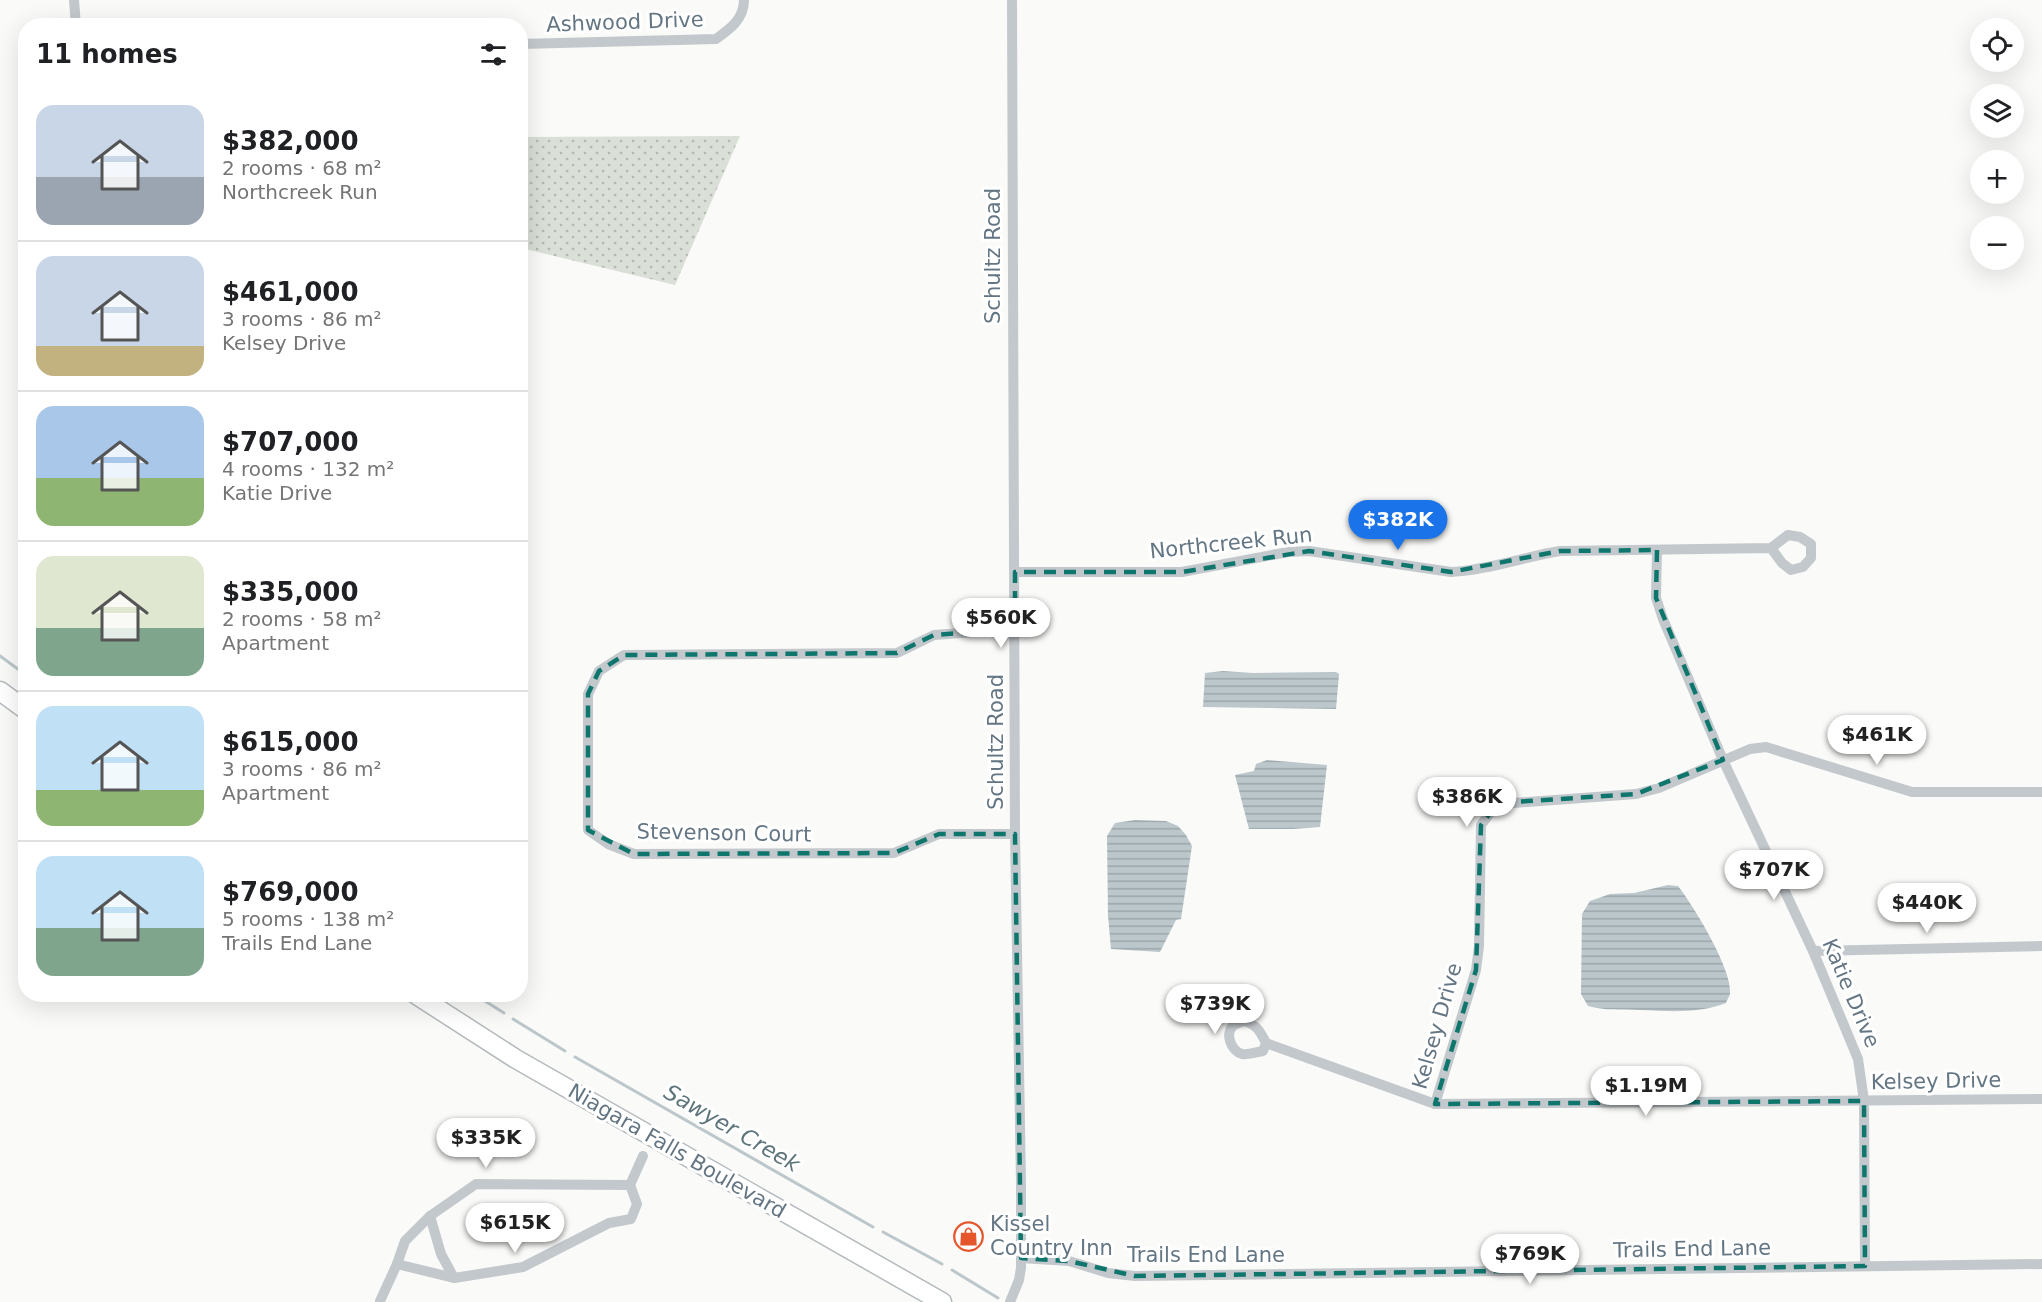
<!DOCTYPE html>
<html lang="en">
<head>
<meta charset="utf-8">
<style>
  body { margin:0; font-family:"DejaVu Sans",sans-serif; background:#f2f2f2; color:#202124; height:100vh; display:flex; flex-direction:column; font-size:22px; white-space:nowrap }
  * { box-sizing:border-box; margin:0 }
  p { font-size:20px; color:#757577 }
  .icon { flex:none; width:33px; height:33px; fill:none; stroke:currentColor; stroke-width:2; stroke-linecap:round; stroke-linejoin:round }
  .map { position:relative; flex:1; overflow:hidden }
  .details { position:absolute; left:18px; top:18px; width:510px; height:984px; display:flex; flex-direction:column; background:#fff; border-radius:24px; box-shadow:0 6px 24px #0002 }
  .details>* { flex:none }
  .fabs { position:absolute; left:1970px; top:18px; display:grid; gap:12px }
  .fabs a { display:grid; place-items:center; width:54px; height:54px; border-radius:50%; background:#fff; box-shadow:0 6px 24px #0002; font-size:30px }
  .price { position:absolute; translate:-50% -51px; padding:0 14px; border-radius:21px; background:#fff; color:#222; font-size:20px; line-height:39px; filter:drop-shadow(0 2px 3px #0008) }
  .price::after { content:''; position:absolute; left:50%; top:36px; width:18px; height:14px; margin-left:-9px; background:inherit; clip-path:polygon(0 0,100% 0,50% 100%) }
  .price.selected { background:#1a73e8; color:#fff }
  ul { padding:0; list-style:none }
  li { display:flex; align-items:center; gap:18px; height:150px; padding:0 18px }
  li+li { border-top:2px solid #e0e0e0 }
  li span { display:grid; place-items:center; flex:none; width:168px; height:120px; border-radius:18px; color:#555 }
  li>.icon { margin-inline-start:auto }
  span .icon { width:72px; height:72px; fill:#fffc; stroke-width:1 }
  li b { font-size:26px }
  h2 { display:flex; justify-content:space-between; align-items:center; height:72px; padding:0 18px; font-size:26px }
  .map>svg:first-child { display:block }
  .grass { fill:url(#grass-dots) }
  .water { fill:url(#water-rules) }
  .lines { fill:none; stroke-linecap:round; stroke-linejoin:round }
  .stream { stroke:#bbc7cb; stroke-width:3 }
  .primary-casing { stroke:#b4babe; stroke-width:21 }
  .street { stroke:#c3c8cc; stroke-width:10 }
  .primary { stroke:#fff; stroke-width:18 }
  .marked { fill:none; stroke:#0f766e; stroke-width:4.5; stroke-dasharray:12 8; stroke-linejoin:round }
  .labels { text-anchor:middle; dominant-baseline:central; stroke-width:6; stroke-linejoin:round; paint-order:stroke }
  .street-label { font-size:21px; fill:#647683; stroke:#fff }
  .poi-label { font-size:21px; fill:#647683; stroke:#fff; text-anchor:start }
  .water-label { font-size:22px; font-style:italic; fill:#5f757c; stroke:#fff }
</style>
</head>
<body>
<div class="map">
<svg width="2042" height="1302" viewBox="0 0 2042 1302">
  <defs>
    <pattern id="grass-dots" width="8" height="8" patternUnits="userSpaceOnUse" patternTransform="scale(1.5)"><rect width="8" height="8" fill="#dadfd7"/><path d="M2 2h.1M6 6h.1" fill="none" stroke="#b4b9b4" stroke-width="1.8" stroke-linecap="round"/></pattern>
    <pattern id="water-rules" width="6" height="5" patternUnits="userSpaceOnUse" patternTransform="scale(1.5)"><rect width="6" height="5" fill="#bbc7cb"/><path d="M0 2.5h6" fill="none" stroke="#9ca6aa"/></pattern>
  </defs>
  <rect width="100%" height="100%" fill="#fafaf8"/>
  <path class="grass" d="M740,136L675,285L521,248V137Z"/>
  <g class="water">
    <path d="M1223,671L1253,673L1336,672L1339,674L1336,709L1203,707L1205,673Z"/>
    <path d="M1267,760L1327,765L1320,827L1293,829H1249L1235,775L1254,771L1256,764Z"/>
    <path d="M1135,820L1166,821L1178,826L1186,835L1192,846L1181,919L1176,920L1160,952L1111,949L1108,916L1107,836L1115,823Z"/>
    <path d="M1668,885L1678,886C1693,905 1733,970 1730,994C1729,997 1727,1000 1726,1003C1698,1014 1668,1011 1639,1010C1621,1009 1605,1011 1588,1006L1581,994L1582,914L1590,901L1610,894L1634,893Z"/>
  </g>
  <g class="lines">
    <g class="stream">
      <path d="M0,656L26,675"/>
      <path d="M474,994L504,1013"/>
      <path d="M513,1019L565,1051"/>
      <path d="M575,1057L873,1227"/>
      <path d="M883,1232L942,1264"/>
      <path d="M952,1270L998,1298"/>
    </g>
    <defs>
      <g id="primary">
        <path d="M0,691L26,710"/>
        <path d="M415,994L516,1059L942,1302"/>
      </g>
    </defs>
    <use href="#primary" class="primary-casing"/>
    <g class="street">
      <path d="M74,0L76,26"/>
      <path d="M520,44L716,39C730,29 744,19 744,0"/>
      <path d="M1657,550L1656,598L1663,619L1723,760L1813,951L1858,1059L1864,1101L1865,1266"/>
      <path d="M1015,572H1182L1288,552L1309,551L1451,572C1488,570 1523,557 1560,551L1771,548L1782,563L1791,570L1803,567L1811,558V544L1800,537L1788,535L1771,548"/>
      <path d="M1015,629L934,635L897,653L624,655L599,671L588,694V830L608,844L634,854L894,853L939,834H1015"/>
      <path d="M1813,951L2042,946"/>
      <path d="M1266,1043L1263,1051C1257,1052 1248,1055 1242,1054C1231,1051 1224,1033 1234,1025C1235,1025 1243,1021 1244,1021C1257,1025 1260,1031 1266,1043L1435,1104L2042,1099"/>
      <path d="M1435,1104L1476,970L1479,946L1481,825L1490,813L1500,804L1636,794L1659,788L1750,749L1766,747L1912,792H2042"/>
      <path d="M430,1216L441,1254L454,1278"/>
      <path d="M1021,1258L1069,1261L1108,1273L1135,1276L2042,1264"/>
      <path d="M397,1264L405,1241L430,1216L476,1184L630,1185"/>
      <path d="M380,1301L397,1264L454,1278L523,1267L609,1223L631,1219L637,1204L630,1185L643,1156"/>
      <path d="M1010,1302L1019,1280L1021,1268V1183L1015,834L1012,0"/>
    </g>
    <use href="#primary" class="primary"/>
  </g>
  <path class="marked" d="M1657,550L1656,598L1723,760L1636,794L1514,802L1500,804L1490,813L1481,825L1476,970L1435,1104L1864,1101L1865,1266L1135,1276L1069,1261L1021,1258L1015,834H939L894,853L634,854L588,830V694L599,671L624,655L897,653L934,635L1015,629V572H1182L1309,551L1451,572L1560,551Z"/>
  <defs>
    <symbol id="shop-ring" viewBox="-11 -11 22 22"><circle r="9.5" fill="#fff" stroke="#e5562c" stroke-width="1.5"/><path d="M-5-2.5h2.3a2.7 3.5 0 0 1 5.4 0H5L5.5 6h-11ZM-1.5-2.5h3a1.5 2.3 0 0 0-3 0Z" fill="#e5562c"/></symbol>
  </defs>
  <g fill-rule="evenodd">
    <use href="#shop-ring" x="952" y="1220" width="33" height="33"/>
  </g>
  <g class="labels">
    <g class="street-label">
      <text transform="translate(625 22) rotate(-2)">Ashwood Drive</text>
      <text transform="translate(993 256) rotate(-90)">Schultz Road</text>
      <text transform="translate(1231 543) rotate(-6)">Northcreek Run</text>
      <text transform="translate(996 742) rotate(-90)">Schultz Road</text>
      <text transform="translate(724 833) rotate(1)">Stevenson Court</text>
      <text transform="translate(1851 993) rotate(67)">Katie Drive</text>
      <text transform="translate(1437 1026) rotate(-74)">Kelsey Drive</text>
      <text transform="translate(1936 1081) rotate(-1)">Kelsey Drive</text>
      <text transform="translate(677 1151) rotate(30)">Niagara Falls Boulevard</text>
      <text transform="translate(1692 1249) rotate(-1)">Trails End Lane</text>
      <text x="1206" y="1255">Trails End Lane</text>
    </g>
    <g class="poi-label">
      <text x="990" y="1224">Kissel<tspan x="990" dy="24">Country Inn</tspan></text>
    </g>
    <g class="water-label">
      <text transform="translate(732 1128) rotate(30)">Sawyer Creek</text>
    </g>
  </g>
</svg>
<div class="fabs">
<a><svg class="icon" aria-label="locate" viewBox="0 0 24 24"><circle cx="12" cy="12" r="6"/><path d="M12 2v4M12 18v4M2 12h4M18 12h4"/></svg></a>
<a><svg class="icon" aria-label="layers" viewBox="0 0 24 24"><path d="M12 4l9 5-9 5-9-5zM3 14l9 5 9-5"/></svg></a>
<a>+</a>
<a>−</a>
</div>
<b class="price selected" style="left:1398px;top:551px">$382K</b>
<b class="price" style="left:1001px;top:649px">$560K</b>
<b class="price" style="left:1877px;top:766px">$461K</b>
<b class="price" style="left:1467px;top:828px">$386K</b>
<b class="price" style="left:1774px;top:901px">$707K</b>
<b class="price" style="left:1927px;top:934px">$440K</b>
<b class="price" style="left:1215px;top:1035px">$739K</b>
<b class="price" style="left:1646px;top:1117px">$1.19M</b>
<b class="price" style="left:486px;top:1169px">$335K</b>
<b class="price" style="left:515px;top:1254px">$615K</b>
<b class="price" style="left:1530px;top:1285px">$769K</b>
<section class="details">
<h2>11 homes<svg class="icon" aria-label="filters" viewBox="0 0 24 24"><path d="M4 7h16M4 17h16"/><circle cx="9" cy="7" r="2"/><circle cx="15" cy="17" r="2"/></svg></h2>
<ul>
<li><span style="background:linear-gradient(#c9d6e8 60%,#9aa5b1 0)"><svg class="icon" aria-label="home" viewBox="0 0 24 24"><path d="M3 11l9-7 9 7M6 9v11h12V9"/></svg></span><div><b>$382,000</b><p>2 rooms · 68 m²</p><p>Northcreek Run</p></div></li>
<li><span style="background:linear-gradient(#c9d6e8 75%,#c2b280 0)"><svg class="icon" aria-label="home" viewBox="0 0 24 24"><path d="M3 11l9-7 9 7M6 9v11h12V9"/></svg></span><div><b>$461,000</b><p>3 rooms · 86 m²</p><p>Kelsey Drive</p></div></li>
<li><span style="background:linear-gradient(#a9c7e8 60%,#8fb573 0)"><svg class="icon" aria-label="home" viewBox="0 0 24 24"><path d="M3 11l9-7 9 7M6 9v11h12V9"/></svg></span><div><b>$707,000</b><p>4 rooms · 132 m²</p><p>Katie Drive</p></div></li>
<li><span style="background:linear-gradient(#dfe7d0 60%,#7fa58c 0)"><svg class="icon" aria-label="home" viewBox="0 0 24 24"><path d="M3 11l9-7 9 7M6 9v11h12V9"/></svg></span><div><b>$335,000</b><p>2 rooms · 58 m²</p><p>Apartment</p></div></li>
<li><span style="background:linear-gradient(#bfe0f5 70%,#8fb573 0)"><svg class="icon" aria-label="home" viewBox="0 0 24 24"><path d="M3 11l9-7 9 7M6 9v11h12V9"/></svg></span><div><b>$615,000</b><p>3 rooms · 86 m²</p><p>Apartment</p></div></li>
<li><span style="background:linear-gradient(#bfe0f5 60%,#7fa58c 0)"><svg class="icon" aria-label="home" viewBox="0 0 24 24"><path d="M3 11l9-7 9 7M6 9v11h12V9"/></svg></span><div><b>$769,000</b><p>5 rooms · 138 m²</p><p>Trails End Lane</p></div></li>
</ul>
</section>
</div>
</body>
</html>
